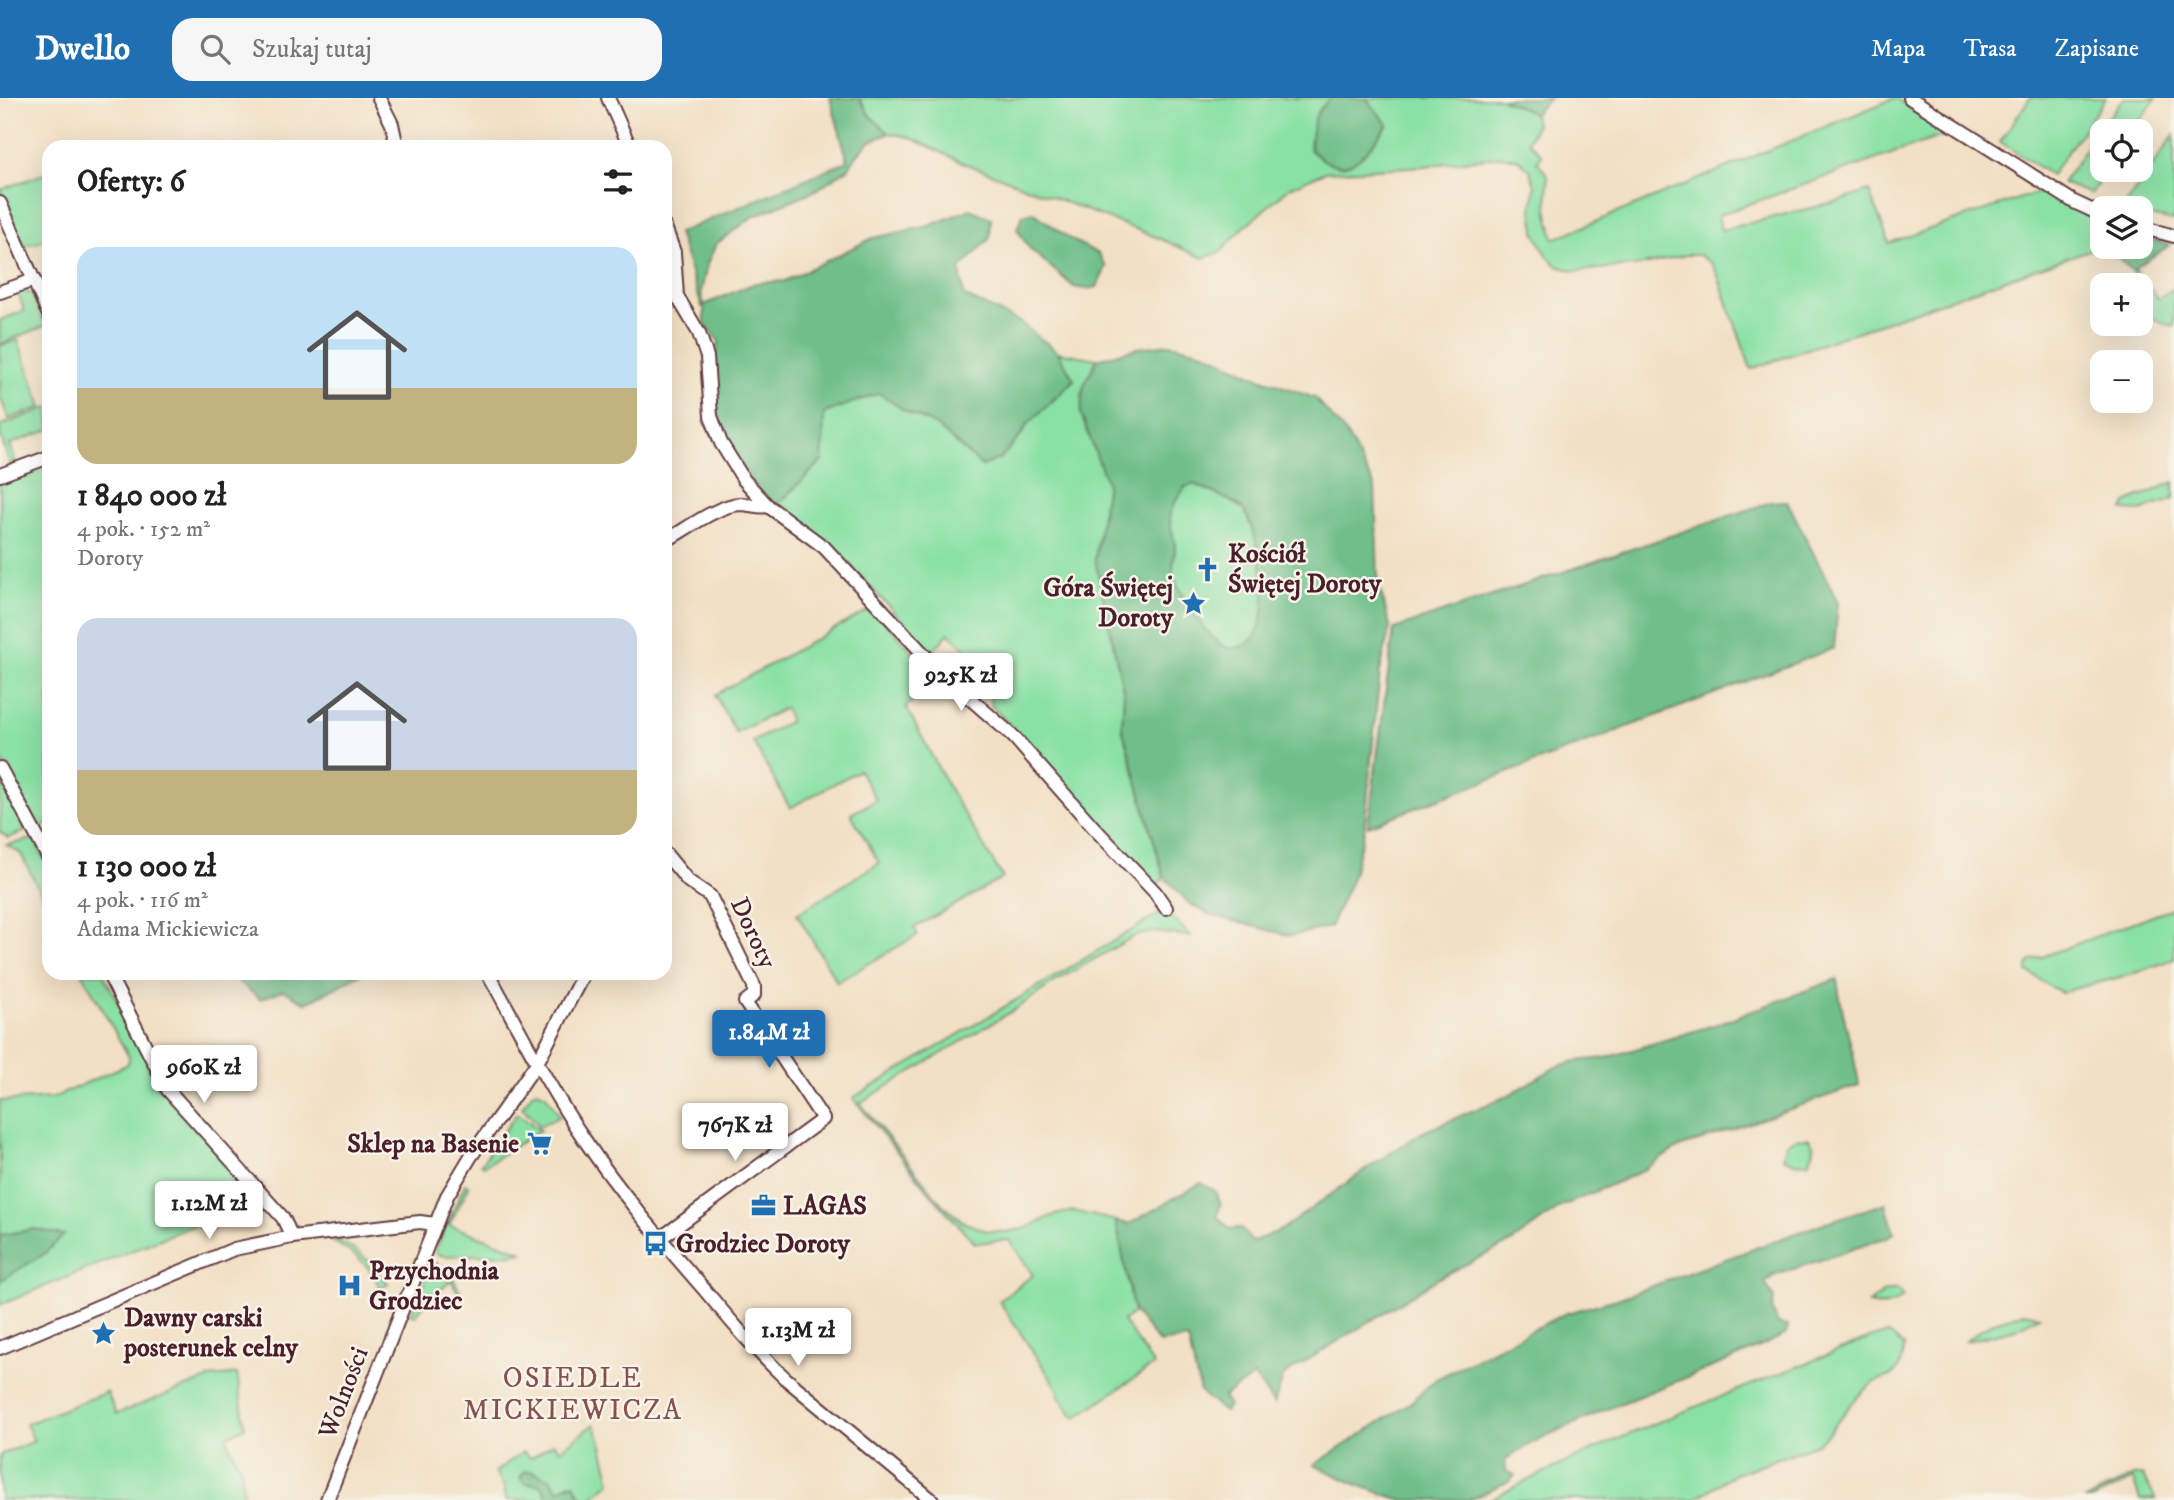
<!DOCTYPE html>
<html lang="pl">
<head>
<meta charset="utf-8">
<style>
  body { margin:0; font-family:"IM FELL DW Pica",serif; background:#f6f6f6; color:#222; height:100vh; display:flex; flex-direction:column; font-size:26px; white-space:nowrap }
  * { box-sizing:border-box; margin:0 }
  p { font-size:23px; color:#767676 }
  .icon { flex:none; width:38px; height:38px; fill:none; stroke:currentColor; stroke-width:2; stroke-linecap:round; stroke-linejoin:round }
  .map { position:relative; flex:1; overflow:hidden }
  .details { position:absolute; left:42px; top:42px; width:630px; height:840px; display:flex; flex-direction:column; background:#fff; border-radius:21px; box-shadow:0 7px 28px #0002 }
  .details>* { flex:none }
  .fabs { position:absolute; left:2090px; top:21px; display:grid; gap:14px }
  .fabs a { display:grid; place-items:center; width:63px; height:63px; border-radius:14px; background:#fff; box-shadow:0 7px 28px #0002; font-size:35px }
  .price { position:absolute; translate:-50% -60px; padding:0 16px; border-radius:7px; background:#fff; color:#222; font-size:23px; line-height:46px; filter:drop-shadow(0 2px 4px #0008) }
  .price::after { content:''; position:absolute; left:50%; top:42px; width:21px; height:16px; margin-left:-10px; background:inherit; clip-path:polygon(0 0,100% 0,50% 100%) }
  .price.active { background:#1f6fb2; color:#fff }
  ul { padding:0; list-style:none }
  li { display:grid; align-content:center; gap:14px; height:371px; padding:0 35px }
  li span { display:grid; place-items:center; height:217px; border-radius:21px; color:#555 }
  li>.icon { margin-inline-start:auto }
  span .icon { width:126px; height:126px; fill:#fffc; stroke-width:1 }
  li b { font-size:30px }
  h2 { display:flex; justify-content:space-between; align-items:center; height:84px; padding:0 35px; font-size:30px }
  header { display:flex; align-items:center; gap:42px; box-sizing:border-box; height:98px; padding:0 35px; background:#1f6fb2; color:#fff }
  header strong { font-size:33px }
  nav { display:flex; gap:38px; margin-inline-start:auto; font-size:24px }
  .search { width:490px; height:63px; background:#f6f6f6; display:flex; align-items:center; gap:18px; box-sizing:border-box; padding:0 24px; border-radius:21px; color:#767676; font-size:26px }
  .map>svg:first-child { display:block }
  .green { fill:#8ae1a5; stroke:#6a8068; stroke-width:2 }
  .forest { fill:#6fbf8a; stroke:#5c6f5a; stroke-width:2; fill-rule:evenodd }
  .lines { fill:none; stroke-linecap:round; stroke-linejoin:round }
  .minor-casing { stroke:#633c42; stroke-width:16 }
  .minor { stroke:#fff; stroke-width:12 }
  .labels { text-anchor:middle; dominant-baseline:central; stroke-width:5; stroke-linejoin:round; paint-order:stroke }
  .poi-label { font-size:26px; font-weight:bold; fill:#4a1f2b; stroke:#f7f3e8; text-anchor:start }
  .street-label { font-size:26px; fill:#4a1f2b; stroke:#f7f3e8 }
  .neighbourhood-label { font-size:28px; letter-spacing:2px; fill:#87514f; stroke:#f7f3e8 }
</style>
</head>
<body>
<header>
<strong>Dwello</strong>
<div class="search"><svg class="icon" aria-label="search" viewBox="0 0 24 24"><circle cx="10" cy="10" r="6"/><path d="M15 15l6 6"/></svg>Szukaj tutaj</div>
<nav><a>Mapa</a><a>Trasa</a><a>Zapisane</a></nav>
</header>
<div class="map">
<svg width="2174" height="1402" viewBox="0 0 2174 1402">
  <rect width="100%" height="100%" fill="#f7f3e8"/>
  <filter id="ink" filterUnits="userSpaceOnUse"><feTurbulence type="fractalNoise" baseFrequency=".0143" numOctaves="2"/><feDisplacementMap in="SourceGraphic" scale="14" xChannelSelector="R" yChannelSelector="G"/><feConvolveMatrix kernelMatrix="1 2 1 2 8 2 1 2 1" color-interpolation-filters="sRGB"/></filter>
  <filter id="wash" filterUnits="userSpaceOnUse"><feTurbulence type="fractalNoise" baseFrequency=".00686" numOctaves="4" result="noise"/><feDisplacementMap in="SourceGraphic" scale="28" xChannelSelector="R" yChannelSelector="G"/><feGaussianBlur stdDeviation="1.57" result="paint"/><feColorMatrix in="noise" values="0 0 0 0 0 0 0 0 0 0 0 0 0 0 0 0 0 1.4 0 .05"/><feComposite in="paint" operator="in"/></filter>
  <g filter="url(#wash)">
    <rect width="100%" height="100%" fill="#f2e0c5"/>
    <g class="green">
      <path d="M859,0H1501L1534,16L1536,27L1528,43L1542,57L1537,63L1548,78L1547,111L1554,141L1895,0L1948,36L1718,117L1721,132L1840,103L1869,93L1889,145L2044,92L2102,125V149H2126L2119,160L2102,152H2089L1751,271L1717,175L1712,166L1699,157H1686L1644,167L1576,173L1559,169L1548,159L1536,137L1532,113L1535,88L1530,72L1519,62L1502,58L1425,68L1325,74L1290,89L1242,131L1221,154L1203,160L1161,141L964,65L909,39L889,35L870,18Z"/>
      <path d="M2030,0H2106L2051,77L2000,44Z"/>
      <path d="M2123,0H2156L2133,33H2102V72H2107L2091,96L2062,85Z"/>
      <path d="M2174,37V123L2140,116V110H2123Z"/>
      <path d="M49,74V141L25,148L0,92Z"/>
      <path d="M2135,170L2158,201L2174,190V229L2152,220L2146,213L2141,188L2134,175Z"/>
      <path d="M21,192L32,196L45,228L0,246V222L24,213L18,194Z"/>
      <path d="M18,242L42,309L9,321L0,299V248Z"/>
      <path d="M1058,254L1097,261L1083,290L1081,316L1107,385L1095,461L1124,596L1122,630L1164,779L1155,791L991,607L986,570L949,535L932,554L841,458L776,408L822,363L824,315L879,295L905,313L935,327L982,368L1020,339L1027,327L1074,282Z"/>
      <path d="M49,309V332L10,346L16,365L10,367L0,336V328Z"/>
      <path d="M49,363V726L38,730L0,659V380Z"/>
      <path d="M2174,384V401L2140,413L2123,412L2126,405Z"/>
      <path d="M1194,386C1207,393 1239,404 1245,414C1260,441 1282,539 1239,549C1236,550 1232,551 1229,550C1210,546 1176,493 1173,475C1172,466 1175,457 1175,448C1174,438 1169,427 1170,417C1171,408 1180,396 1185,389Z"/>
      <path d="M872,510L939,582L906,609L951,694L1003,780L914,830L918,837L837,884L797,816L879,765L851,716L876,702L859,672L790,710L753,644L790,623L785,610L736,635L715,597Z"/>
      <path d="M0,683L26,733L8,740L0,734Z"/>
      <path d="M34,741L49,769V811L21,756L7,747Z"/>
      <path d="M2174,809V861L2132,876L2062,894C2049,890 2040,880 2027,874V869L2031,863Z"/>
      <path d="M1162,814L1175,822L1190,838L1153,834L1135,838L1056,883L1017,910L860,1005L942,1106L965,1125L987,1133L1006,1134L1024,1131L1054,1117L1074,1113L1116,1123L1134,1214L1123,1223L1154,1267L1075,1320L1058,1297L1060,1294L999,1203L1033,1177L1009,1142L975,1145L936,1102L853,1000Z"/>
      <path d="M82,875H103L164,993L259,1100L0,1207V1003L53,1000L128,966L129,959Z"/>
      <path d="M537,993L546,997L560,1018L540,1028L522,1009L532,995Z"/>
      <path d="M517,1015L540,1032L484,1068L481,1066Z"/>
      <path d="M1808,1040C1817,1049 1814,1053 1809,1064L1795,1065L1783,1060L1786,1046L1795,1041Z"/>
      <path d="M465,1086L469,1088L449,1127L523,1154L513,1156L443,1158L437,1156L435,1153Z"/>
      <path d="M381,1134L337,1141C351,1149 363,1157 374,1168C380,1175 380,1181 388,1185L380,1190C370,1164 350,1153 327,1140Z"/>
      <path d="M435,1164L451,1177L463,1198L461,1199L451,1183L429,1201L415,1218L411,1216L425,1185L431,1165Z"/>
      <path d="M1897,1191L1903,1199C1892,1208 1882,1209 1869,1206L1884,1194Z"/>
      <path d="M2023,1215L2039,1218L2016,1231L1964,1244L1991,1225Z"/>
      <path d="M1889,1236L1904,1248C1902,1258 1902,1266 1896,1274C1891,1280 1884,1279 1877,1283C1852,1297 1839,1328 1817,1346L1735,1376L1693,1402H1489C1613,1337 1746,1290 1875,1238Z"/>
      <path d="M237,1276L245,1329L226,1339L242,1374L243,1402H0V1357L34,1343L26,1326L107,1294L116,1316L210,1280Z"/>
      <path d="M594,1326L601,1344L611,1384L589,1402H582V1398L570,1385L558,1392L550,1380L525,1385L540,1387L546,1395L547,1402H506L504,1389L495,1374L523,1354L531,1360L553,1345L560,1352Z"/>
      <path d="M2142,1377L2156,1401L2140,1402L2133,1381L2091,1402H2085L2133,1378Z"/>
    </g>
    <g class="forest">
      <path d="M830,0H859L870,18L889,35L869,44L856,58L849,70L814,93L754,118L716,146L707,166L701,195L704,207L755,185L785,183L873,140L929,128L970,111L991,120L990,140L960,171L964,198L1018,223L1058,254L1074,282L1027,327L1020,339L1001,360L982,368L935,327L905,313L879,295L824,315L822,363L776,408L760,394L721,338L710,286L719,243L705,226L704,209H702L678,135L848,63Z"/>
      <path d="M1331,0H1366L1388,27C1361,59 1349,86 1310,52C1311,32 1313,13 1331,0Z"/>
      <path d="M1501,0H1550L1534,16Z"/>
      <path d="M1033,114L1070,141L1099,156L1106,169L1097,189L1086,191L1074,189L1030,151L1017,131L1023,117Z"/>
      <path d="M2140,138L2170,147L2135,170L2134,175L2119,160L2126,149H2140Z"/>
      <path d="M1170,246L1204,254L1254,278L1315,300L1347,337L1375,389L1378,483L1390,529L1380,573L1364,733L1352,780L1330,829L1291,838L1211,817L1190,806L1164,779L1122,629L1124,596L1095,461L1107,385L1081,316L1083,290L1097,261L1137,250ZM1194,386C1206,392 1239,404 1245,414C1260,441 1282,539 1239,549C1236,550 1232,551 1229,550C1210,546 1176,494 1173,475C1172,467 1175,457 1175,448C1174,438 1169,427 1170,417C1171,408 1180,397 1185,389Z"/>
      <path d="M1787,403L1838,504L1834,550L1368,728L1394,531L1771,404Z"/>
      <path d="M225,875H359L361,876L306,905L283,892L260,901L233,879Z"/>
      <path d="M1837,881C1841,917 1854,951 1859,987L1676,1051L1640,1074L1562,1108L1512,1144L1444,1177L1284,1277L1274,1306L1254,1278L1223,1299L1229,1307L1224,1314L1200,1294L1188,1241L1159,1245L1134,1214L1116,1123L1129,1126L1201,1085L1215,1093L1221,1106L1217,1118L1230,1131L1240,1130L1252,1144L1281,1132L1375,1065L1423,1034L1507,998L1556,969L1575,963L1606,960L1717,926Z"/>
      <path d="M1886,1105L1894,1135L1885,1140L1773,1178L1765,1185L1774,1200L1772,1211L1778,1226L1788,1228L1786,1236C1723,1268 1655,1290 1591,1318C1561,1332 1530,1342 1505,1363L1506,1373L1515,1377L1509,1383L1470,1402H1401L1358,1387L1314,1367L1411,1304L1436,1281L1564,1216L1617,1201L1821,1126Z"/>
      <path d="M34,1131L64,1137L44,1156L0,1183V1137Z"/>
      <path d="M530,1373L550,1380L558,1392L574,1385L582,1402H547L546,1395L540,1387L525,1385L520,1380L524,1374Z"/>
    </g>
  </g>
  <g filter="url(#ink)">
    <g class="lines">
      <defs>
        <g id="minor">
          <path d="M379,0L392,26L397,49"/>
          <path d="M608,0L630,49"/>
          <path d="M1910,0L2074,104L2102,117"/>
          <path d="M0,105L49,217"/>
          <path d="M665,129L674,154L677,198L699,235L707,259L711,318L721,345L744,382L768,408L824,449L942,576L1013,638L1095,731L1155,794L1166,810"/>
          <path d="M2140,129L2174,138"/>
          <path d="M0,194L34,182"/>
          <path d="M0,377L49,359"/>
          <path d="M665,443C685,432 718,407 740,406C750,406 759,410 768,408"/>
          <path d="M0,670L49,761"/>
          <path d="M108,875L168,992L283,1120L292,1139"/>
          <path d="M488,875C519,931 548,988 584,1041C619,1093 661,1142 703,1190C729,1221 755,1252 785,1280L932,1402"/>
          <path d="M661,1140L823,1021L745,904L754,897V888L710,798L688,783L665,755"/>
          <path d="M0,1250L234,1151L292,1139L420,1124L435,1126"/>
          <path d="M327,1402L447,1098L471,1058L537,965L584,875"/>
        </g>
      </defs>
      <use href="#minor" class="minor-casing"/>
      <use href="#minor" class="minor"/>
    </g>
  </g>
  <defs>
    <symbol id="church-bare" viewBox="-9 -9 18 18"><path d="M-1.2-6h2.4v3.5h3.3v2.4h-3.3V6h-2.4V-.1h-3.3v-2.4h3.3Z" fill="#1f6fb2" stroke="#f7f3e8" stroke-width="2.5" paint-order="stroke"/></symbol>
    <symbol id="sight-bare" viewBox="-9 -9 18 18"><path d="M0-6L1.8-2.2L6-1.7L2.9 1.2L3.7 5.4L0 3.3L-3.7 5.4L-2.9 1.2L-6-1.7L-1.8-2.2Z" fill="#1f6fb2" stroke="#f7f3e8" stroke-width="2.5" paint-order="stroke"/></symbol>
    <symbol id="supermarket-bare" viewBox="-9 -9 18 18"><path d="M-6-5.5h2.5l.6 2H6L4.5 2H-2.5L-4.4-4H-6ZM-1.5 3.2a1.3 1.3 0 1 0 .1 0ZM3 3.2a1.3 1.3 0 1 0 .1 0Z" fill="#1f6fb2" stroke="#f7f3e8" stroke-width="2.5" paint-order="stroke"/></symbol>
    <symbol id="office-bare" viewBox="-9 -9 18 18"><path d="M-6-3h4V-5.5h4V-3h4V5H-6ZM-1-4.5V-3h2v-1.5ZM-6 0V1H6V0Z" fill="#1f6fb2" stroke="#f7f3e8" stroke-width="2.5" paint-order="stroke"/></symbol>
    <symbol id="bus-bare" viewBox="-9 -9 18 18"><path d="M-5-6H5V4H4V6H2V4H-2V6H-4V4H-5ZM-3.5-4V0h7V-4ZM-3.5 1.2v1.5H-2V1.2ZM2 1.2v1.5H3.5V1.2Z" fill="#1f6fb2" stroke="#f7f3e8" stroke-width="2.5" paint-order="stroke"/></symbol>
    <symbol id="hospital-bare" viewBox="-9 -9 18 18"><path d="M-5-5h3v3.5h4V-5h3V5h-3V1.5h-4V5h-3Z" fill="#1f6fb2" stroke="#f7f3e8" stroke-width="2.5" paint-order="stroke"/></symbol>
  </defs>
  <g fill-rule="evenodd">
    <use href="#church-bare" x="1190" y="454" width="35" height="35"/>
    <use href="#sight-bare" x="1176" y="488" width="35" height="35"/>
    <use href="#supermarket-bare" x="522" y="1028" width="35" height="35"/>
    <use href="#office-bare" x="746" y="1090" width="35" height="35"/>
    <use href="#bus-bare" x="638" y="1128" width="35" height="35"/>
    <use href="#hospital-bare" x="332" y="1170" width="35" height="35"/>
    <use href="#sight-bare" x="86" y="1218" width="35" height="35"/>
  </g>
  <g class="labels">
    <g class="poi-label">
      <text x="1228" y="456">Kościół<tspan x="1228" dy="30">Świętej Doroty</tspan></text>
      <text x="1173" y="490" text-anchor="end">Góra Świętej<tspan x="1173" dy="30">Doroty</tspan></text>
      <text x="519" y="1046" text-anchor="end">Sklep na Basenie</text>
      <text x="783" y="1108">LAGAS</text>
      <text x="676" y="1146">Grodziec Doroty</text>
      <text x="369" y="1173">Przychodnia<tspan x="369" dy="30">Grodziec</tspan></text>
      <text x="124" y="1220">Dawny carski<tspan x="124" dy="30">posterunek celny</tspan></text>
    </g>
    <g class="street-label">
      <text transform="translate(753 835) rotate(65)">Doroty</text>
      <text transform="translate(344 1295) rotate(-69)">Wolności</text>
    </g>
    <g class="neighbourhood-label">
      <text x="573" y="1280">OSIEDLE<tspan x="573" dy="32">MICKIEWICZA</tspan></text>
    </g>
  </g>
</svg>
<div class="fabs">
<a><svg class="icon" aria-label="locate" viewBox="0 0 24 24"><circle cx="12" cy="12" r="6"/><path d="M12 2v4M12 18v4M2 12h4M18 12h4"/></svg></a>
<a><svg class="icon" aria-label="layers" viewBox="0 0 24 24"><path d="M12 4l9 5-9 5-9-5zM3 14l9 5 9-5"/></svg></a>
<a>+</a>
<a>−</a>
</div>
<b class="price" style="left:961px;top:615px">925K zł</b>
<b class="price active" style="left:769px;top:972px">1.84M zł</b>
<b class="price" style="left:204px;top:1007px">960K zł</b>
<b class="price" style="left:735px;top:1065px">767K zł</b>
<b class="price" style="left:209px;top:1143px">1.12M zł</b>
<b class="price" style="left:798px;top:1270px">1.13M zł</b>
<section class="details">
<h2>Oferty: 6<svg class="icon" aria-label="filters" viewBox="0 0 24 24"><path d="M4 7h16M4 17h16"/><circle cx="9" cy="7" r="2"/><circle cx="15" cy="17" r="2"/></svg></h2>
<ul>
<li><span style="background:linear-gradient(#bfe0f5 65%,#c2b280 0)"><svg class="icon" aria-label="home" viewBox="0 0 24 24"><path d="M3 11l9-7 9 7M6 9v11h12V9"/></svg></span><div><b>1 840 000 zł</b><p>4 pok. · 152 m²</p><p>Doroty</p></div></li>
<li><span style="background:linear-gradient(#c9d6e8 70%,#c2b280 0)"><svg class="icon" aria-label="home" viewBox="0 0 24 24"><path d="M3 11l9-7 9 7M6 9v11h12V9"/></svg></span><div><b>1 130 000 zł</b><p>4 pok. · 116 m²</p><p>Adama Mickiewicza</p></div></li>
</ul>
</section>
</div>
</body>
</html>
